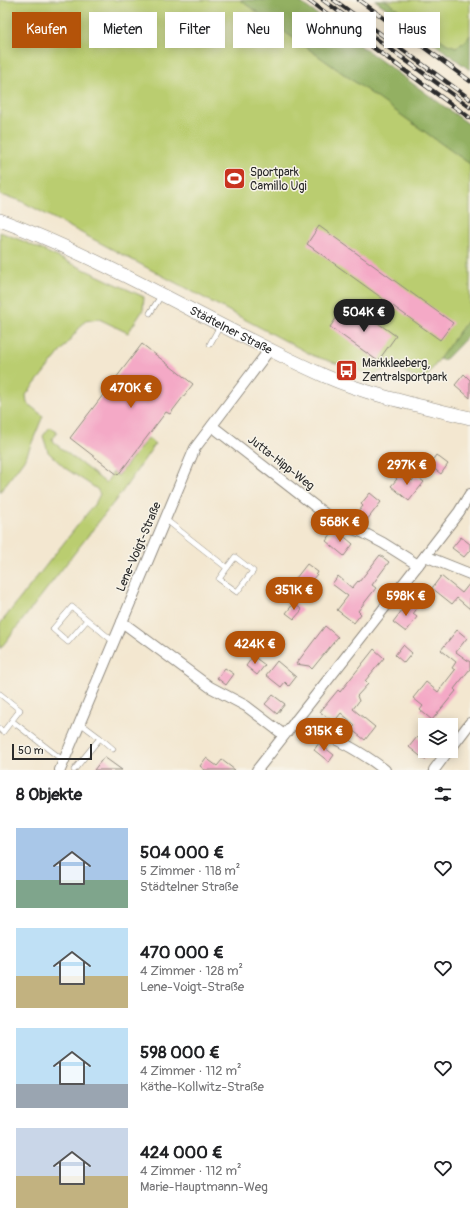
<!DOCTYPE html>
<html lang="de">
<head>
<meta charset="utf-8">
<style>
  body { margin:0; font-family:Pangolin,sans-serif; background:#f6f6f6; color:#202124; height:100vh; display:flex; flex-direction:column; font-size:15px; white-space:nowrap }
  * { box-sizing:border-box; margin:0 }
  p { font-size:13px; color:#757577 }
  .icon { flex:none; width:22px; height:22px; fill:none; stroke:currentColor; stroke-width:2; stroke-linecap:round; stroke-linejoin:round }
  .map { position:relative; height:770px; overflow:hidden }
  .panel { display:flex; flex-direction:column; background:#fff; flex:1 }
  .panel>* { flex:none }
  .guide { position:absolute; left:12px; top:12px; width:446px; height:36px; display:flex; gap:8px }
  .buttons { position:absolute; left:418px; top:718px; display:grid; gap:8px }
  .buttons a { display:grid; place-items:center; width:40px; height:40px; border-radius:0px; background:#fff; box-shadow:0 2px 10px #0003; font-size:20px }
  .scale { position:absolute; left:12px; bottom:10px; width:80px; box-sizing:border-box; padding-left:4px; border:2px solid #2b2b2b; border-top:0; font-size:11px; line-height:14px; white-space:nowrap; color:#2b2b2b; -webkit-text-stroke:3px #f7f3e8; paint-order:stroke }
  .price { position:absolute; translate:-50% -34px; padding:0 9px; border-radius:14px; background:#b45309; color:#fff; font-size:13px; line-height:26px; filter:drop-shadow(0 1px 2px #0008) }
  .price::after { content:''; position:absolute; left:50%; top:24px; width:12px; height:9px; margin-left:-6px; background:inherit; clip-path:polygon(0 0,100% 0,50% 100%) }
  .price.on { background:#222; color:#fff }
  ul { padding:0; list-style:none }
  li { display:flex; align-items:center; gap:12px; height:100px; padding:0 16px }
  li span { display:grid; place-items:center; flex:none; width:112px; height:80px; border-radius:0px; color:#555 }
  li>.icon { margin-inline-start:auto }
  span .icon { width:48px; height:48px; fill:#fffc; stroke-width:1 }
  li b { font-size:17px }
  h2 { display:flex; justify-content:space-between; align-items:center; height:48px; padding:0 16px; font-size:17px }
  .tag { padding:0 14px; border-radius:0px; background:#fff; box-shadow:0 2px 10px #0003; font-size:14px; line-height:36px }
  .tag.on { background:#b45309; color:#fff }
  .map>svg:first-child { display:block }
  .green { fill:#bacd70; stroke:#727c4e }
  .forest { fill:#93b062; stroke:#5f6e46 }
  .building { fill:#f4a9c6 }
  .lines { fill:none; stroke-linecap:round; stroke-linejoin:round }
  .service-casing { stroke:#8f897e; stroke-width:6 }
  .minor-casing { stroke:#8f897e; stroke-width:12 }
  .tertiary-casing { stroke:#8f897e; stroke-width:14 }
  .service { stroke:#fff; stroke-width:5 }
  .minor { stroke:#fff; stroke-width:10 }
  .tertiary { stroke:#fff; stroke-width:13 }
  .rail-casing { stroke:#2b2b2b; stroke-width:4.5 }
  .rail { stroke:#f7f3e8; stroke-width:3; stroke-dasharray:9; stroke-linecap:butt }
  .labels { text-anchor:middle; dominant-baseline:central; stroke-width:3; stroke-linejoin:round; paint-order:stroke }
  .poi-label { font-size:12px; fill:#2b2b2b; stroke:#f7f3e8; text-anchor:start }
  .street-label { font-size:12px; fill:#2b2b2b; stroke:#f7f3e8 }
</style>
</head>
<body>
<div class="map">
<svg width="470" height="770" viewBox="0 0 470 770">
  <rect width="100%" height="100%" fill="#f7f3e8"/>
  <filter id="ink" filterUnits="userSpaceOnUse"><feTurbulence type="fractalNoise" baseFrequency=".025" numOctaves="2"/><feDisplacementMap in="SourceGraphic" scale="8" xChannelSelector="R" yChannelSelector="G"/><feConvolveMatrix kernelMatrix="1 2 1 2 8 2 1 2 1" color-interpolation-filters="sRGB"/></filter>
  <filter id="wash" filterUnits="userSpaceOnUse"><feTurbulence type="fractalNoise" baseFrequency=".012" numOctaves="4" result="noise"/><feDisplacementMap in="SourceGraphic" scale="16" xChannelSelector="R" yChannelSelector="G"/><feGaussianBlur stdDeviation="0.9" result="paint"/><feColorMatrix in="noise" values="0 0 0 0 0 0 0 0 0 0 0 0 0 0 0 0 0 1.4 0 .05"/><feComposite in="paint" operator="in"/></filter>
  <g filter="url(#wash)">
    <rect width="100%" height="100%" fill="#f3e7d0"/>
    <g class="green">
      <path d="M0,0H240L470,164V317L422,383L395,366L372,375L314,356L19,200L0,195Z"/>
      <path d="M385,0H470V35L465,42L456,47L447,44Z"/>
      <path d="M0,232L23,241L144,297L143,310L128,333L99,319L85,321L26,395L27,403L43,416L26,457L0,492Z"/>
      <path d="M50,427L57,432L52,439L53,442L106,483L113,472L118,476L148,438L155,444L122,492L0,649V624L96,502L100,494L97,489L65,468L48,452L43,436Z"/>
    </g>
    <g class="forest">
      <path d="M240,0H297L470,125V164Z"/>
      <path d="M375,0H385L447,44L456,47L465,42L470,35V70Z"/>
      <path d="M470,317V334L447,358L443,360L439,359Z"/>
    </g>
    <g id="blocks">
      <g class="building">
        <path d="M319,226L453,323L440,340L307,244Z"/>
        <path d="M344,307L360,319L364,313L396,336L378,361L330,327Z"/>
        <path d="M142,344L193,384L170,414L166,412L118,475L70,438Z"/>
        <path d="M464,374L470,380V398L455,385Z"/>
        <path d="M436,455L448,464L441,474L429,465Z"/>
        <path d="M400,471L412,481L416,476L424,482L409,501L391,486L397,479L395,477Z"/>
        <path d="M370,493L381,502L363,525L353,518L363,506L361,504Z"/>
        <path d="M334,530L339,534L340,533L353,544L344,556L326,541Z"/>
        <path d="M461,537L470,544V550L464,557L452,548Z"/>
        <path d="M380,555L389,562L372,585L376,588L358,611L361,614L354,623L337,610L348,596L332,584L338,576L352,588L358,581L359,582Z"/>
        <path d="M307,564L318,572L317,574L308,585L306,583L292,599L285,592Z"/>
        <path d="M441,576L462,593L470,583V609L457,598L452,604L432,588Z"/>
        <path d="M409,601L418,607L413,614L417,617L406,632L393,622Z"/>
        <path d="M294,603L302,610L294,619L286,613Z"/>
        <path d="M325,626L338,637L312,669L309,666L296,664Z"/>
        <path d="M457,630L467,638L456,652L470,662V669L454,689L456,691L432,720L420,710L423,706L413,698L426,682L438,692L455,670L452,668L456,662L441,650Z"/>
        <path d="M403,645L412,653L404,663L395,655Z"/>
        <path d="M374,649L384,658L365,681L368,684L357,696L359,701L353,709L375,727L365,740L352,730L355,725L341,713L334,722L320,712L338,690L340,692Z"/>
        <path d="M253,656L265,665L257,675L246,666Z"/>
        <path d="M277,661L296,677L289,686L285,682L281,687L266,675Z"/>
        <path d="M225,668L234,674L226,685L217,678Z"/>
        <path d="M273,695L285,704L277,714L265,704Z"/>
        <path d="M417,737L425,744V760L409,747Z"/>
        <path d="M319,743L334,755L329,762L314,750Z"/>
        <path d="M104,757L122,770H94Z"/>
        <path d="M206,758L217,766L222,760L235,770H205L200,766Z"/>
      </g>
    </g>
  </g>
  <g filter="url(#ink)">
    <use href="#blocks" fill-opacity="0" stroke="#8f897e" stroke-width="1"/>
    <g class="lines">
      <defs>
        <g id="service">
          <path d="M150,313L161,296"/>
          <path d="M210,344L220,326"/>
          <path d="M165,519L227,568L219,579L237,592L253,571L235,557L227,568"/>
          <path d="M87,620L68,642L53,629L72,607L114,642"/>
          <path d="M0,694L20,710L3,732L0,729"/>
          <path d="M12,721L64,761"/>
          <path d="M100,738L113,749"/>
          <path d="M74,770L100,738L80,723"/>
        </g>
        <g id="minor">
          <path d="M212,426L338,524L362,532L383,543L418,565"/>
          <path d="M425,556L470,574"/>
          <path d="M122,622L210,687L246,706L284,735"/>
          <path d="M295,721C328,734 358,749 385,770"/>
          <path d="M451,748L470,723"/>
          <path d="M60,770L195,448L270,349"/>
          <path d="M257,770L425,556L459,512L470,494"/>
          <path d="M434,770L448,751"/>
        </g>
        <g id="tertiary">
          <path id="s1" d="M0,220C113,262 215,327 325,376C371,396 421,406 470,418"/>
        </g>
      </defs>
      <use href="#service" class="service-casing"/>
      <use href="#minor" class="minor-casing"/>
      <use href="#tertiary" class="tertiary-casing"/>
      <use href="#service" class="service"/>
      <use href="#minor" class="minor"/>
      <use href="#tertiary" class="tertiary"/>
      <defs>
        <g id="rail">
          <path d="M308,0L470,118"/>
          <path d="M323,0L470,107"/>
          <path d="M334,0L470,99"/>
          <path d="M359,0L470,81"/>
        </g>
      </defs>
      <use href="#rail" class="rail-casing"/>
      <use href="#rail" class="rail"/>
    </g>
  </g>
  <defs>
    <symbol id="stadium-square" viewBox="-11 -11 22 22"><rect x="-9" y="-9" width="18" height="18" rx="4" fill="#c8321e" stroke="#f7f3e8"/><path d="M0-5a6.5 5 0 1 0 0 10a6.5 5 0 1 0 0-10ZM-3.5-1.8h7v3.6h-7Z" fill="#fff"/></symbol>
    <symbol id="bus-square" viewBox="-11 -11 22 22"><rect x="-9" y="-9" width="18" height="18" rx="4" fill="#c8321e" stroke="#f7f3e8"/><path d="M-5-6H5V4H4V6H2V4H-2V6H-4V4H-5ZM-3.5-4V0h7V-4ZM-3.5 1.2v1.5H-2V1.2ZM2 1.2v1.5H3.5V1.2Z" fill="#fff"/></symbol>
  </defs>
  <g fill-rule="evenodd">
    <use href="#stadium-square" x="222" y="166" width="25" height="25"/>
    <use href="#bus-square" x="334" y="358" width="25" height="25"/>
  </g>
  <g class="labels">
    <g class="poi-label">
      <text x="250" y="172">Sportpark<tspan x="250" dy="14">Camillo Ugi</tspan></text>
      <text x="362" y="363">Markkleeberg,<tspan x="362" dy="14">Zentralsportpark</tspan></text>
    </g>
    <g class="street-label">
      <text stroke="none"><textPath href="#s1" startOffset="256">Städtelner Straße</textPath></text>
      <text transform="translate(281 463) rotate(38)">Jutta-Hipp-Weg</text>
      <text transform="translate(139 547) rotate(-67)">Lene-Voigt-Straße</text>
    </g>
  </g>
</svg>
<div class="buttons">
<a><svg class="icon" aria-label="layers" viewBox="0 0 24 24"><path d="M12 4l9 5-9 5-9-5zM3 14l9 5 9-5"/></svg></a>
</div>
<div class="scale">50 m</div>
<b class="price on" style="left:364px;top:333px">504K €</b>
<b class="price" style="left:131px;top:409px">470K €</b>
<b class="price" style="left:407px;top:486px">297K €</b>
<b class="price" style="left:340px;top:543px">568K €</b>
<b class="price" style="left:294px;top:611px">351K €</b>
<b class="price" style="left:406px;top:617px">598K €</b>
<b class="price" style="left:255px;top:665px">424K €</b>
<b class="price" style="left:324px;top:752px">315K €</b>
<div class="guide">
<a class="tag on">Kaufen</a>
<a class="tag">Mieten</a>
<a class="tag">Filter</a>
<a class="tag">Neu</a>
<a class="tag">Wohnung</a>
<a class="tag">Haus</a>
</div>
</div>
<section class="panel">
<h2>8 Objekte<svg class="icon" aria-label="filters" viewBox="0 0 24 24"><path d="M4 7h16M4 17h16"/><circle cx="9" cy="7" r="2"/><circle cx="15" cy="17" r="2"/></svg></h2>
<ul>
<li><span style="background:linear-gradient(#a9c7e8 65%,#7fa58c 0)"><svg class="icon" aria-label="home" viewBox="0 0 24 24"><path d="M3 11l9-7 9 7M6 9v11h12V9"/></svg></span><div><b>504 000 €</b><p>5 Zimmer · 118 m²</p><p>Städtelner Straße</p></div><svg class="icon" aria-label="heart" viewBox="0 0 24 24"><path d="M12 20l-8-8c-3-5 5-10 8-4 3-6 11-1 8 4z"/></svg></li>
<li><span style="background:linear-gradient(#bfe0f5 60%,#c2b280 0)"><svg class="icon" aria-label="home" viewBox="0 0 24 24"><path d="M3 11l9-7 9 7M6 9v11h12V9"/></svg></span><div><b>470 000 €</b><p>4 Zimmer · 128 m²</p><p>Lene-Voigt-Straße</p></div><svg class="icon" aria-label="heart" viewBox="0 0 24 24"><path d="M12 20l-8-8c-3-5 5-10 8-4 3-6 11-1 8 4z"/></svg></li>
<li><span style="background:linear-gradient(#bfe0f5 70%,#9aa5b1 0)"><svg class="icon" aria-label="home" viewBox="0 0 24 24"><path d="M3 11l9-7 9 7M6 9v11h12V9"/></svg></span><div><b>598 000 €</b><p>4 Zimmer · 112 m²</p><p>Käthe-Kollwitz-Straße</p></div><svg class="icon" aria-label="heart" viewBox="0 0 24 24"><path d="M12 20l-8-8c-3-5 5-10 8-4 3-6 11-1 8 4z"/></svg></li>
<li><span style="background:linear-gradient(#c9d6e8 60%,#c2b280 0)"><svg class="icon" aria-label="home" viewBox="0 0 24 24"><path d="M3 11l9-7 9 7M6 9v11h12V9"/></svg></span><div><b>424 000 €</b><p>4 Zimmer · 112 m²</p><p>Marie-Hauptmann-Weg</p></div><svg class="icon" aria-label="heart" viewBox="0 0 24 24"><path d="M12 20l-8-8c-3-5 5-10 8-4 3-6 11-1 8 4z"/></svg></li>
</ul>
</section>
</body>
</html>
